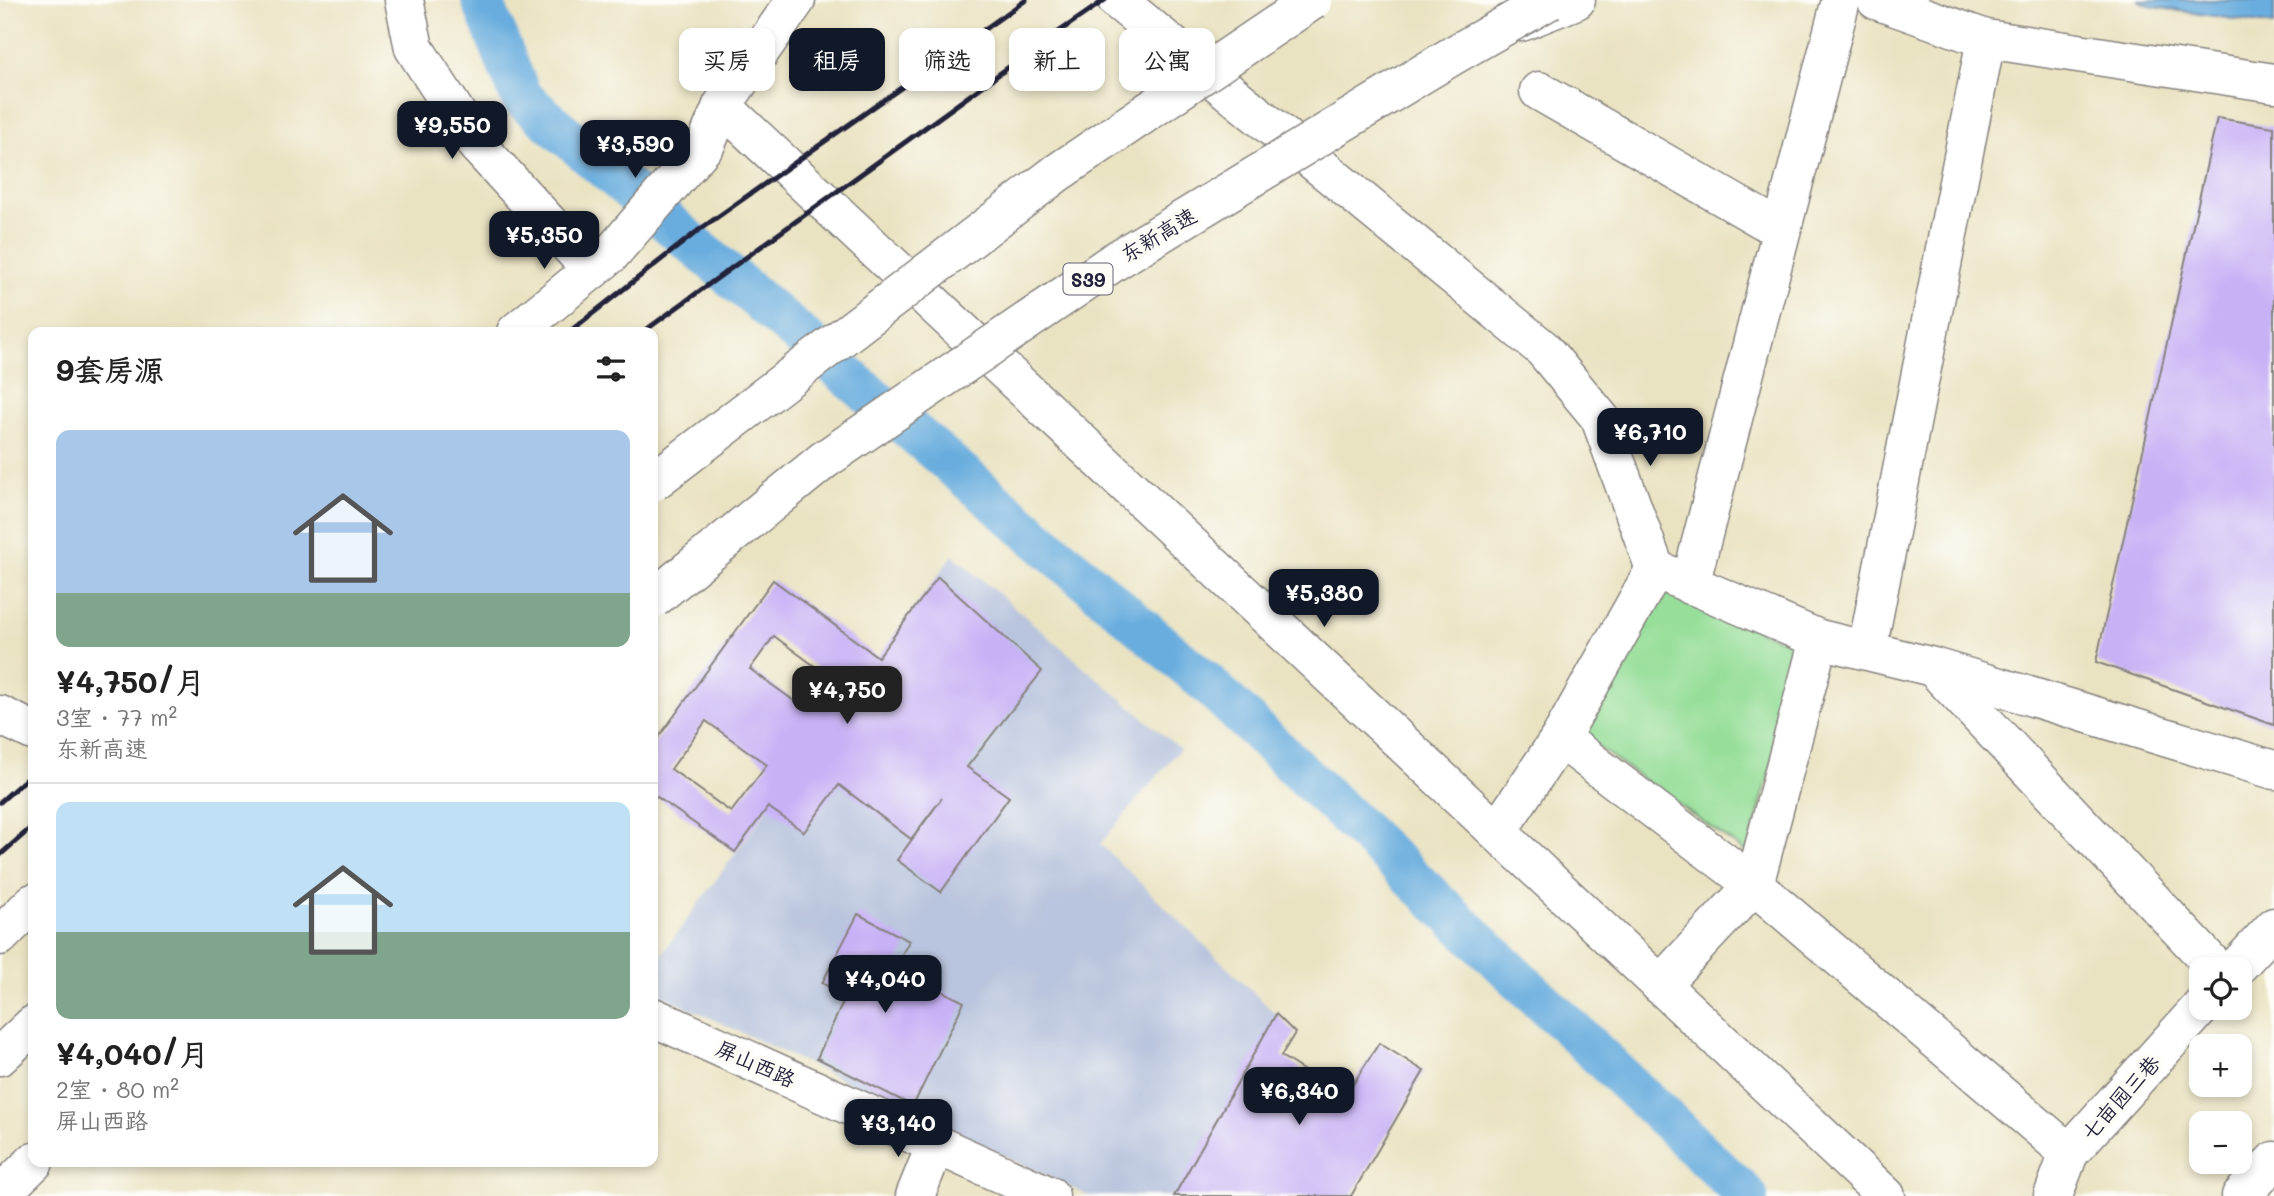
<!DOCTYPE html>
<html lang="zh">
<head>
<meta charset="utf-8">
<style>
  body { margin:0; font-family:Mali,"LXGW WenKai TC",sans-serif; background:#f2f2f2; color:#222; height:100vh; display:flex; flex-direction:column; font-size:26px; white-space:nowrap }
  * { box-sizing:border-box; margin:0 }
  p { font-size:23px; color:#767676 }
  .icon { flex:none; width:38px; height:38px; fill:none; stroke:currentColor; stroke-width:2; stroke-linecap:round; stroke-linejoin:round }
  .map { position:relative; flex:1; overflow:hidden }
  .details { position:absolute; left:28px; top:327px; width:630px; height:840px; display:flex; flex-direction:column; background:#fff; border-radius:14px; box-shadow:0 4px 10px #0003 }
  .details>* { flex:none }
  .guide { position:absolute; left:679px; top:28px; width:665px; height:63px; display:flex; gap:14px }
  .fabs { position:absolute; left:2189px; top:957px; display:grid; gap:14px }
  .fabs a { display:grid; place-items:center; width:63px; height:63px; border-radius:14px; background:#fff; box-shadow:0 4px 10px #0003; font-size:35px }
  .price { position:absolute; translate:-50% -60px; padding:0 16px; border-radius:14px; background:#111827; color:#fff; font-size:23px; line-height:46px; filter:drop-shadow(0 2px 4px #0008) }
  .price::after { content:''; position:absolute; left:50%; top:42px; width:21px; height:16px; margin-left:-10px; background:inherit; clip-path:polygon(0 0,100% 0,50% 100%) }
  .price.current { background:#222; color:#fff }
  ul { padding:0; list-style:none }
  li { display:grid; align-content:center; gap:14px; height:371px; padding:0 28px }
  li+li { border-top:2px solid #e0e0e0 }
  li span { display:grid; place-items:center; height:217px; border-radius:14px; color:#555 }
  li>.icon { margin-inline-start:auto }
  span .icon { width:126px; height:126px; fill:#fffc; stroke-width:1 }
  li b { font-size:30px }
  h2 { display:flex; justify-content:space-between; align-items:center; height:84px; padding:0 28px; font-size:30px }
  .pill { padding:0 24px; border-radius:14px; background:#fff; box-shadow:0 4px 10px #0003; font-size:24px; line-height:63px }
  .pill.current { background:#111827; color:#fff }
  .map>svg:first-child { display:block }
  .industrial { fill:#b9c5de }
  .green { fill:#96de99; stroke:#5c806a; stroke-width:2 }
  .water { fill:#69adde; stroke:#46688c; stroke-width:2 }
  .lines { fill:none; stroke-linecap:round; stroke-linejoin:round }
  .canal { stroke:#69adde; stroke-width:42 }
  .building { fill:#c7b2f6; fill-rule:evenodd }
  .minor-casing { stroke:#86827e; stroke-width:41 }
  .highway-casing { stroke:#86827e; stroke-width:41 }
  .minor { stroke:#fff; stroke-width:38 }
  .highway { stroke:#fff; stroke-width:38 }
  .rail { stroke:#22223b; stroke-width:5 }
  .highway-bridge-casing { stroke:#86827e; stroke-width:41; stroke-linecap:butt }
  .highway-bridge { stroke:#fff; stroke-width:38 }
  .labels { text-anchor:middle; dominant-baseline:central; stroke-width:7; stroke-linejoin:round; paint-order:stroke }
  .shield { fill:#fdfcf7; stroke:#646373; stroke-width:2 }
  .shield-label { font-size:19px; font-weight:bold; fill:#22223b }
  .street-label { font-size:21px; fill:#22223b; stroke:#fdfcf7 }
</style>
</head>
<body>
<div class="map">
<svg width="2274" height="1196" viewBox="0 0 2274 1196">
  <rect width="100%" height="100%" fill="#fdfcf7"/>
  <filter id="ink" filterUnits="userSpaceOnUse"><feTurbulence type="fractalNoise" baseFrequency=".0143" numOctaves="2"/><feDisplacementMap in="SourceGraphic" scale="14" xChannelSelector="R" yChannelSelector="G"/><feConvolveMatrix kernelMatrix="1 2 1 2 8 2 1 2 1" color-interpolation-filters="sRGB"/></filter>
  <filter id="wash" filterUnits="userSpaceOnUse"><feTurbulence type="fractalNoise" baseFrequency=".00686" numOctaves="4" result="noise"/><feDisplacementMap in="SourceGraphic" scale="28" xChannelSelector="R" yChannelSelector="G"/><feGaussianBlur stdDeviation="1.57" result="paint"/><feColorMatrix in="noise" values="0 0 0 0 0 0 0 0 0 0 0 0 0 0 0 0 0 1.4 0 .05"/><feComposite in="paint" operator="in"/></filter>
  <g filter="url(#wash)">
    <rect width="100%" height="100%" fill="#eae3c2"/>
    <path class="industrial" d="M953,555L1180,749L1100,844L1295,1033L1281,1056L1345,1097L1379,1044L1424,1071L1351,1196H1089L653,991V966Z"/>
    <path class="green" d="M1660,591L1804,649L1747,853L1577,732Z"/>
    <path class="water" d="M2138,0H2274V25L2154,7Z"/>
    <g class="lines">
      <path class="canal" d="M482,0L521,97L1209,685L1747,1196"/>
    </g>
    <g id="blocks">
      <g class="building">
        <path d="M2217,118L2274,127V725L2096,662Z"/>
        <path d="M938,577L1042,671L967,767L1009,797L941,892L897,860L942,798L911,839L839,785L804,832L768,807L735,852L653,794V745L773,580L878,657ZM774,636L824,673L800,705L750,669ZM706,721L767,765L731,812L671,769Z"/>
        <path d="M858,914L909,941L895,968L964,1002L913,1106L817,1058L846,996L822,983Z"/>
        <path d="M1276,1014L1295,1033L1281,1056L1345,1097L1379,1043L1424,1071L1351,1196H1174Z"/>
      </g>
    </g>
  </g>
  <g filter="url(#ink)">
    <use href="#blocks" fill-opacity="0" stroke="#86827e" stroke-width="2"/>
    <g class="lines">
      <defs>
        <g id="minor">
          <path d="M404,0L414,48L476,144L592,270"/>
          <path d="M1117,0L1543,349L1600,418L1655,569L1819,639L1933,667L2274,770"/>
          <path d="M1876,0L1986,39L2274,83"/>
          <path d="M1539,91L1781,230"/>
          <path d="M722,106L1886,1196"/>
          <path d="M516,332L610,255L706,144L722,106L796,0"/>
          <path d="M1690,585L1841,0"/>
          <path d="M1867,650L1986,39"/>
          <path d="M1934,668L2218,970"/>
          <path d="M0,715L33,731"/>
          <path d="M1560,738L1754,885L2069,1153"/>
          <path d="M1497,832L1560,738L1655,569"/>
          <path d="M0,936L33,903"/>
          <path d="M2234,970L2274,927"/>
          <path d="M1660,985L1754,885L1819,639"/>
          <path d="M653,1017L1050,1196"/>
          <path d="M915,1196L936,1144"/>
          <path d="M2053,1196L2069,1153L2202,1006"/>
          <path d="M2241,1196L2274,1161"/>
        </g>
        <g id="highway">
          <path d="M1521,22L1576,0"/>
          <path d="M0,1056L33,1025"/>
          <path d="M0,1195L34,1162"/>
        </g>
      </defs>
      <use href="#minor" class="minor-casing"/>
      <use href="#highway" class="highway-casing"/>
      <use href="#minor" class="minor"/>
      <use href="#highway" class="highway"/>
      <g class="rail">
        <path d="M569,332L699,230L1026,0"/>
        <path d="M643,332L1038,46L1105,0"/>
        <path d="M0,802L33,773"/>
        <path d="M0,855L33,826"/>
      </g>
      <defs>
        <g id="highway-bridge">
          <path d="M653,482L1057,173L1313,0"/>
          <path d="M653,599L824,460L1115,261L1452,56L1550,0"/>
        </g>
      </defs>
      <use href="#highway-bridge" class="highway-bridge-casing"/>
      <use href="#highway-bridge" class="highway-bridge"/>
    </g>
  </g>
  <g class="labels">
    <rect class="shield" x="1063.5" y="263.5" width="49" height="31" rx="5"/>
    <g class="shield-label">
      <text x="1088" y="279">S39</text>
    </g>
    <g class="street-label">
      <text transform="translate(1158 234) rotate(-31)">东新高速</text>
      <text transform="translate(756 1063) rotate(24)">屏山西路</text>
      <text transform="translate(2120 1097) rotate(-48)">七亩园三巷</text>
    </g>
  </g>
</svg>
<div class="fabs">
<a><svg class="icon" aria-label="locate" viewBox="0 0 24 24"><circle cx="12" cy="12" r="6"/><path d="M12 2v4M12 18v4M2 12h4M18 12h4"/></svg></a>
<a>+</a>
<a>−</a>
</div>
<b class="price" style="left:452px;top:161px">¥9,550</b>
<b class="price" style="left:635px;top:180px">¥3,590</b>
<b class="price" style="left:544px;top:271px">¥5,350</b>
<b class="price" style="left:1650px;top:468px">¥6,710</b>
<b class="price" style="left:1324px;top:629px">¥5,380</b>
<b class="price current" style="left:847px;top:726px">¥4,750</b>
<b class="price" style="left:885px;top:1015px">¥4,040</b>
<b class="price" style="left:1299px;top:1127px">¥6,340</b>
<b class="price" style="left:898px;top:1159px">¥3,140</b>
<div class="guide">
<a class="pill">买房</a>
<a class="pill current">租房</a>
<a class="pill">筛选</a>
<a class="pill">新上</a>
<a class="pill">公寓</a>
</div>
<section class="details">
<h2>9套房源<svg class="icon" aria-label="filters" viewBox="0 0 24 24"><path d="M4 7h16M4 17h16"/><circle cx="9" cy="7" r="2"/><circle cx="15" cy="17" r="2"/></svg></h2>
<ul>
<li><span style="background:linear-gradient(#a9c7e8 75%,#7fa58c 0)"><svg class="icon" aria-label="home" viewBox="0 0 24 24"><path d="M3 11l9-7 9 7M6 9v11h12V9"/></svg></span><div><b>¥4,750/月</b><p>3室 · 77 m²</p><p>东新高速</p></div></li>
<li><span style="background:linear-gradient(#bfe0f5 60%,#7fa58c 0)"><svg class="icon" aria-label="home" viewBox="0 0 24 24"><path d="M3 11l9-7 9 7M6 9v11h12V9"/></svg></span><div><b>¥4,040/月</b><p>2室 · 80 m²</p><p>屏山西路</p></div></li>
</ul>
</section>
</div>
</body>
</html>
